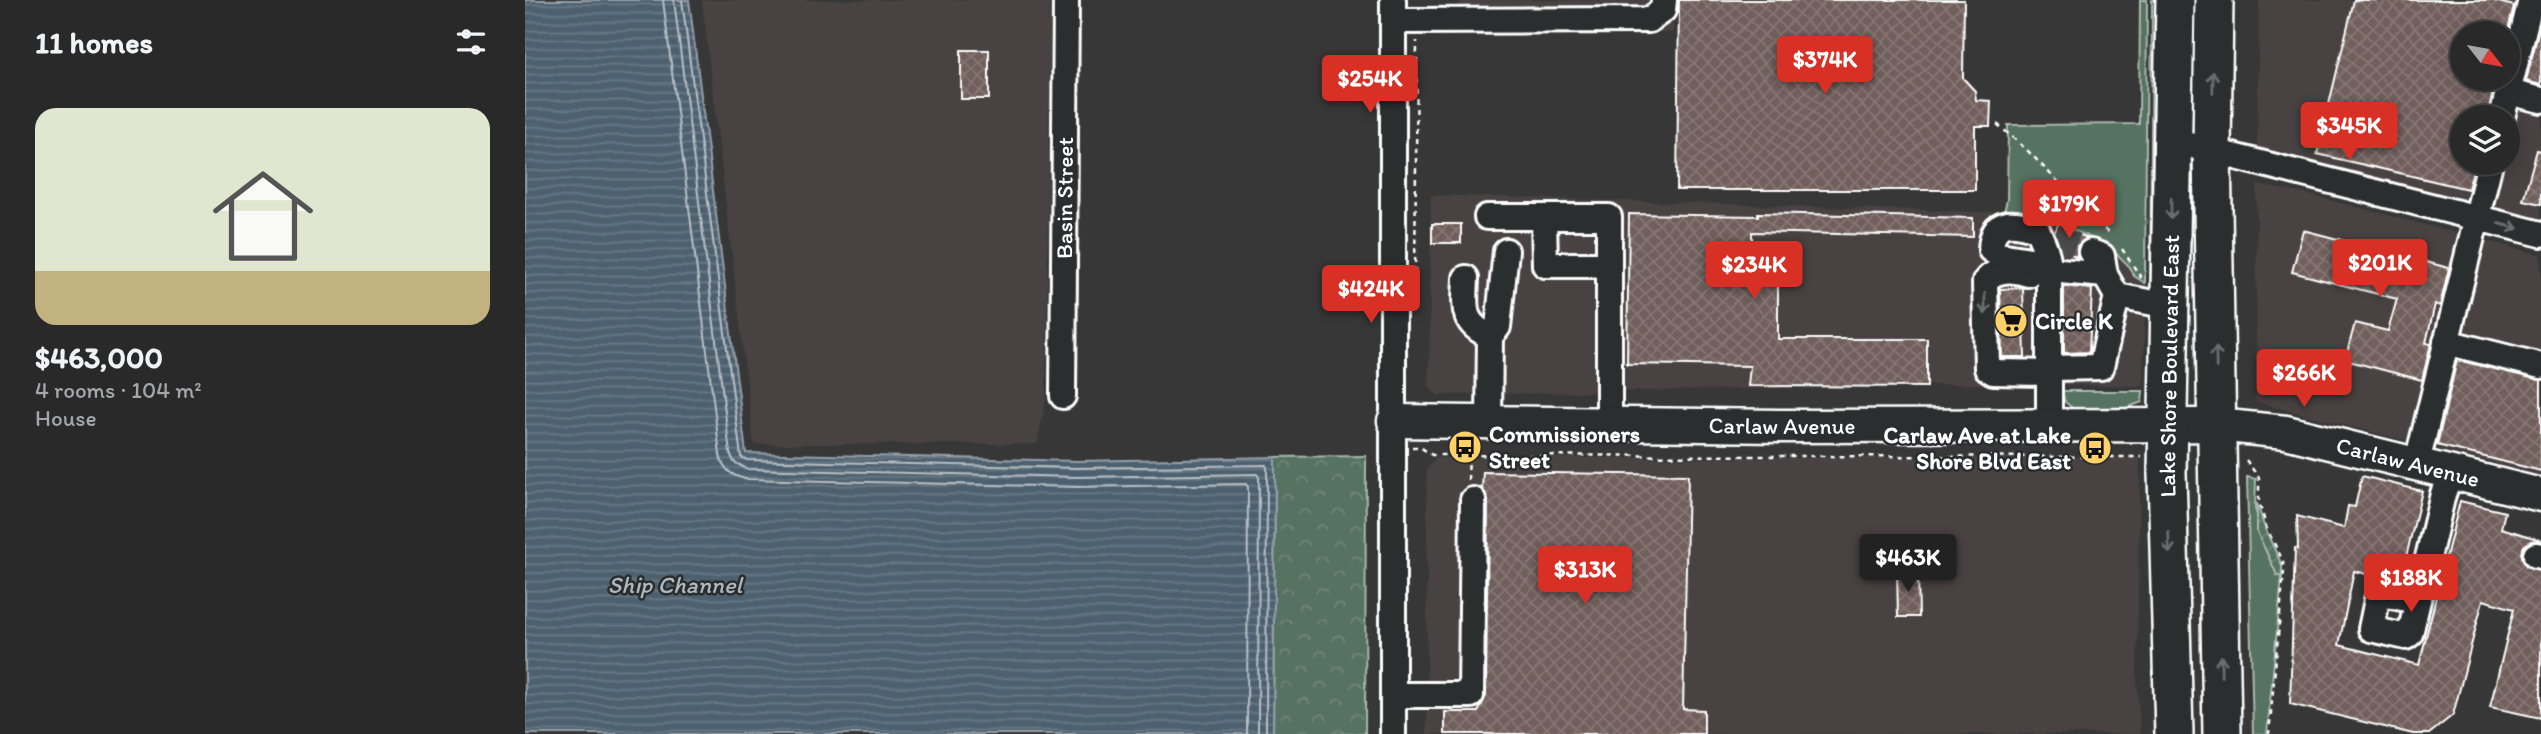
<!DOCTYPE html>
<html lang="en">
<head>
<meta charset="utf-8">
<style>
  body { margin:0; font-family:Itim,sans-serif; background:#323131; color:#f1f3f6; height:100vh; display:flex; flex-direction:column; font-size:26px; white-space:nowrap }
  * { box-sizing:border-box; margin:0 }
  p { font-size:23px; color:#a5a6a8 }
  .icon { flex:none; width:38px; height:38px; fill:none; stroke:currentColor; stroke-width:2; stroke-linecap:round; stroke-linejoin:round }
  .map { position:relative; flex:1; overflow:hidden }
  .side { display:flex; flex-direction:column; background:#2a2929; width:525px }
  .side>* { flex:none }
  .needle { width:46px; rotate:121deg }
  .tools { position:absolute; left:1925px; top:21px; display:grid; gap:14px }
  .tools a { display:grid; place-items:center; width:70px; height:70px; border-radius:50%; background:#2a2929; box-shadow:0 4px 18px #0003,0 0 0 2px #464546; font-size:35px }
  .price { position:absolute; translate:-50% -60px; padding:0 16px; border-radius:7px; background:#d93025; color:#fff; font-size:23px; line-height:46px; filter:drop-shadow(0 2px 4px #0008) }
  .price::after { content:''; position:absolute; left:50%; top:42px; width:21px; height:16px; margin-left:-10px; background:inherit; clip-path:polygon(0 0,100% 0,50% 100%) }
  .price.on { background:#222; color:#fff }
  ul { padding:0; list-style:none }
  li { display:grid; align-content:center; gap:14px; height:371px; padding:0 35px }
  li+li { border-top:2px solid #464546 }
  li span { display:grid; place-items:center; height:217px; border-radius:21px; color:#555 }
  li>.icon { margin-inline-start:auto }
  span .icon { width:126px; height:126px; fill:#fffc; stroke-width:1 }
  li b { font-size:30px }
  h2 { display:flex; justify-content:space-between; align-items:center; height:84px; padding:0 35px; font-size:30px }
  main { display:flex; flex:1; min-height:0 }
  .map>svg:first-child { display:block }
  .built { fill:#494342; fill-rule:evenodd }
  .grass { fill:#567261; stroke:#aab8b0; stroke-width:2 }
  .park { fill:url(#park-crowns); stroke:#aab8b0; stroke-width:2 }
  .garden { fill:url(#garden-furrows); stroke:#aab8b0; stroke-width:2 }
  .water { fill:url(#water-rules); stroke:#95a0a9; stroke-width:2 }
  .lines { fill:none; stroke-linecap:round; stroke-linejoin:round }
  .shore { stroke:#b8c0c6; stroke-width:2 }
  .building { fill:url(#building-cross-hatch); stroke:#fff; stroke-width:2 }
  .minor-tunnel { stroke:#4c4b4b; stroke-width:24; stroke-dasharray:24 12; stroke-linecap:butt }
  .minor-casing { stroke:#fff; stroke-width:30 }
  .major-casing { stroke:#fff; stroke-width:37 }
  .highway-casing { stroke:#fff; stroke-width:42 }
  .path { stroke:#fff; stroke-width:2.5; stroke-dasharray:5 5; stroke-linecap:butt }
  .minor { stroke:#2a2d2e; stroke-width:24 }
  .major { stroke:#2a2d2e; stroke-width:32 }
  .highway { stroke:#2a2d2e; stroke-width:37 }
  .oneway { stroke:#6a6c6d }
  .labels { text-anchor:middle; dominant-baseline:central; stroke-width:5; stroke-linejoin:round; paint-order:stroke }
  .street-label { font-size:23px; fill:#fff; stroke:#2a2d2e }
  .poi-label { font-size:23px; font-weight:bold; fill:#fff; stroke:#2a2d2e; text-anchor:start }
  .water-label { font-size:24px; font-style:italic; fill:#afb8bf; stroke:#2a2d2e }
</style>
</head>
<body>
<main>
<section class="side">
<h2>11 homes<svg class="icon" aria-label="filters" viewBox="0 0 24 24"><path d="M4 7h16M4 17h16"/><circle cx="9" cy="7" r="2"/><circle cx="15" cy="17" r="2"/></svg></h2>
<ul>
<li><span style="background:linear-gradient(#dfe7d0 75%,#c2b280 0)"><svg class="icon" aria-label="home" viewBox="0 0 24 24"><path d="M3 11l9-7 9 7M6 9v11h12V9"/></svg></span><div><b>$463,000</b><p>4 rooms · 104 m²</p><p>House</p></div></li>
</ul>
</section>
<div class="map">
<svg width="2016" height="734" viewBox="0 0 2016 734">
  <defs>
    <pattern id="park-crowns" width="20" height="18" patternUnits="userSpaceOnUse" patternTransform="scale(1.75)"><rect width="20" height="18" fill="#567261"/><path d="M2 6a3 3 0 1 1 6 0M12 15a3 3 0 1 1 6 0" fill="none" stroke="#6f8779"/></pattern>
    <pattern id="garden-furrows" width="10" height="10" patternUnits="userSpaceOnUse" patternTransform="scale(1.75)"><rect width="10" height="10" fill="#567261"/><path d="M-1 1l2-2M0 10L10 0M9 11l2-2" fill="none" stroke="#6f8779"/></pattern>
    <pattern id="water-rules" width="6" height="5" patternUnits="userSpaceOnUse" patternTransform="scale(1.75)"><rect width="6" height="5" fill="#4e6170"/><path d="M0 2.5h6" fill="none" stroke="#697985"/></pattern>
    <pattern id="building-cross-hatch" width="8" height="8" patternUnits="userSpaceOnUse" patternTransform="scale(1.75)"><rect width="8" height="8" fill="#715f5b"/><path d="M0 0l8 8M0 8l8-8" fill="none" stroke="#867774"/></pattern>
  </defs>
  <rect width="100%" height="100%" fill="#383737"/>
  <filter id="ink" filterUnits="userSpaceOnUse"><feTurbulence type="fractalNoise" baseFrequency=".0143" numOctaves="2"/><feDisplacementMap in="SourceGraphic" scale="14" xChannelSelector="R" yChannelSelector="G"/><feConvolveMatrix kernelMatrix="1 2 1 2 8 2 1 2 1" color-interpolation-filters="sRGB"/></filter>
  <g filter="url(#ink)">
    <g class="built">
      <path d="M177,0H525L521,399L512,444H229Z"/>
      <path d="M935,0H1149L1148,32H924L935,13Z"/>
      <path d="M1734,0H2016V219L1732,147ZM1937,33H1983V79H1937ZM1937,117H1983V163H1937Z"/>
      <path d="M1732,185L1781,194L2016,255V475L1731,402Z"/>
      <path d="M906,195L1456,212L1505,211L1583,245L1602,264L1609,276L1620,283L1618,386L1454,384L912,395L904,387Z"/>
      <path d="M911,458H1615L1612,679L1615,734H902V469Z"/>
    </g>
    <g class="grass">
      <path d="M1615,0H1622L1620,283L1609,276L1602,264L1583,245L1505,211L1479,212L1482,200L1483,125L1614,124Z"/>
      <path d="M1627,0H1634L1628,288L1625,290Z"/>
      <path d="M1537,391H1618L1617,402L1601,408L1549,409L1540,402Z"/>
      <path d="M1722,477L1731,479L1730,509L1752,575L1757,577L1742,734H1728Z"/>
    </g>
    <path class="park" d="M841,456L840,734H748L750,457Z"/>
    <path class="garden" d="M1732,503L1740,529L1757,565V577L1752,575L1732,532Z"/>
    <path class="water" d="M0,0H164L221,453L553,461L750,457L748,734H0Z"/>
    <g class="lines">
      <g class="shore">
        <path d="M138,0L195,455C198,469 207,477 222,479L552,487L721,484L723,487L722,734"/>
        <path d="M149,0L205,453L209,462L222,469L552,477L732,474L734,477L733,734"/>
        <path d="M157,0L216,457L222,460L552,468L741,465L742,468L741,734"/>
      </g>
    </g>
    <g class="building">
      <path d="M1154,0H1439L1438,78L1450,91L1451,100L1466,101L1465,126H1450V190H1152Z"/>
      <path d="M1829,0H1966L1989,6L1982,33H1937V79H1971L1962,117H1937V163H1950L1943,189L1792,154Z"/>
      <path d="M2016,21V85L2001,81Z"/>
      <rect x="436" y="50" width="28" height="49"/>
      <path d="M2012,150L2016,151V204L1998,200Z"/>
      <path d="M1233,213L1448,218V237L1227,232V260L1253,259V339H1402V387L1223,386L1225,366L1102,364L1104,214L1233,216Z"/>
      <rect x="907" y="224" width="29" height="19"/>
      <path d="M1533,225L1562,238L1552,246V257L1536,250L1530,233Z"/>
      <path d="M1778,230L1924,268L1915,306L1910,304L1901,343L1906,344L1897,380L1820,360L1830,323L1863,331L1872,299L1767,272Z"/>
      <path d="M1539,286L1567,289L1564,352L1539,353Z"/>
      <path d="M1498,288L1500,357H1477L1475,289Z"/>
      <path d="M1932,360L2016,380V471L1912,445Z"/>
      <path d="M958,472L1163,475L1158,709L1179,710V734H920V712H953L961,696L963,500L957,489Z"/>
      <path d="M1837,476L1897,491L1875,582L1829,571L1814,645L1894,665L1935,501L1980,512L1976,528L2016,540L2006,541L1999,546L1996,553L2001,566L2016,570V718L1965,707L1989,609L1958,600L1928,715L1904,734H1888L1765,704L1770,548L1773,549L1772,516L1819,528L1823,506L1830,507Z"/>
      <path d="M1372,570H1393L1394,617H1373Z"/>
    </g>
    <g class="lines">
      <path class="minor-tunnel" d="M1529,235L1566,252"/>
      <defs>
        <g id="minor">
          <path d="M868,0V734"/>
          <path d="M868,21L1124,20L1138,10L1139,0"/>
          <path d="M1983,92L2016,100"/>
          <path d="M1977,117L2006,0"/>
          <path d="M1648,141L2016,234"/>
          <path d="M962,217H1084V423"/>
          <path d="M1019,218L1020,265H1083"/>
          <path d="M1566,252L1577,256L1580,275"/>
          <path d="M1524,270L1580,275L1592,296L1644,306"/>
          <path d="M1503,274C1489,269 1469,268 1460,282L1462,368L1468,372L1524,373"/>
          <path d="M941,278C940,306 935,323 965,336"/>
          <path d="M1921,342L2016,366"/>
          <path d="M1524,368L1576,367L1592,296"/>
          <path id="s1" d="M538,396L541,0"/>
          <path d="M964,422L965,336L973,327L981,251"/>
          <path d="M1524,426C1524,374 1524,322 1524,270C1524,255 1518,243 1512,229C1487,221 1467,218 1466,250L1474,255L1524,263"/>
          <path d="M1892,463L1965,163"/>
          <path d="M2011,555L2016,556"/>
          <path d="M947,599L948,500"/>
          <path d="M1892,601L1857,594L1852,600L1846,629L1881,637L1885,634L1918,494L1926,472"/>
          <path d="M868,695H946L947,606"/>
        </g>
        <g id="major">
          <path id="s2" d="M869,421L1254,426L1692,425L1761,432L2016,495"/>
        </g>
        <g id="highway">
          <path d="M1689,0L1687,150L1697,734"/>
          <path id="s3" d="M1649,734L1642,473L1650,0"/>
        </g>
      </defs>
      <use href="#minor" class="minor-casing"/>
      <use href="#major" class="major-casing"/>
      <use href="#highway" class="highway-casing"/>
      <g class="path">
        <path d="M1472,124L1501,149L1586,236"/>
        <path d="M1597,249L1617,279"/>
        <path d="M890,283L892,41"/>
        <path d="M887,447H895L907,455L1617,457"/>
        <path d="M1721,460L1734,478V502L1742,529L1758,561L1759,571L1744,734"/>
        <path d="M943,480L944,455"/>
      </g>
      <use href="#minor" class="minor"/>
      <use href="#major" class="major"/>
      <use href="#highway" class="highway"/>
    </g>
    <defs><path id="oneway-shaft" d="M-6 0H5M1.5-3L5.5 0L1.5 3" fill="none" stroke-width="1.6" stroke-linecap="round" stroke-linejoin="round" transform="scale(1.75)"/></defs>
    <g class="oneway">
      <use href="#oneway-shaft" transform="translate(1688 82) rotate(-89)"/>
      <use href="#oneway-shaft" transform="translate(1646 209) rotate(91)"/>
      <use href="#oneway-shaft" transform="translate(1983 226) rotate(14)"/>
      <use href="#oneway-shaft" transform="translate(1460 304) rotate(89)"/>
      <use href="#oneway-shaft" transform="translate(1691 357) rotate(-91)"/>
      <use href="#oneway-shaft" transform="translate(1644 543) rotate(88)"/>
      <use href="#oneway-shaft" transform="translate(1696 666) rotate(-91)"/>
    </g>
  </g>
  <defs>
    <symbol id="supermarket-disc" viewBox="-11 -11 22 22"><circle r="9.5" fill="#ffd166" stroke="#2a2d2e"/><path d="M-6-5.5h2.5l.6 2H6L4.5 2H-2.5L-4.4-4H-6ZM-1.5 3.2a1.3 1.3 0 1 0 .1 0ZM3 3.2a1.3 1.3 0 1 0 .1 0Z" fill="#111"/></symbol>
    <symbol id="bus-disc" viewBox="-11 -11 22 22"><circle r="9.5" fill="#ffd166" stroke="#2a2d2e"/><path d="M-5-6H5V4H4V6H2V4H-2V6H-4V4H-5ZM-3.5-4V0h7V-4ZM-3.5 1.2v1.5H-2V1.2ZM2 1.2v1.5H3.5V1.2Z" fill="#111"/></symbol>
  </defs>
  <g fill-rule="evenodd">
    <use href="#supermarket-disc" x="1467" y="302" width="38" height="38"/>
    <use href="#bus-disc" x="921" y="428" width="38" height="38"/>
    <use href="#bus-disc" x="1551" y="429" width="38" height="38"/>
  </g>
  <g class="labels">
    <g class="street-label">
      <text stroke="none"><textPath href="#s1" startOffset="198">Basin Street</textPath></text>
      <text stroke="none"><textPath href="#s3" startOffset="368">Lake Shore Boulevard East</textPath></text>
      <text stroke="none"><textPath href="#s2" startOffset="388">Carlaw Avenue</textPath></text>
      <text stroke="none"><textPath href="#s2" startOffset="1018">Carlaw Avenue</textPath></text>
    </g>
    <g class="poi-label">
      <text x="1510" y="321">Circle K</text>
      <text x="964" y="434">Commissioners<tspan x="964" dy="26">Street</tspan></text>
      <text x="1546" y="435" text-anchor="end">Carlaw Ave at Lake<tspan x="1546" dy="26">Shore Blvd East</tspan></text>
    </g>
    <g class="water-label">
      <text x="150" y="584">Ship Channel</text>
    </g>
  </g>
</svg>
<div class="tools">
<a><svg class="needle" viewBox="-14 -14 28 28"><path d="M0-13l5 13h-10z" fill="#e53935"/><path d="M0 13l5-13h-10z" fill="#a5a6a8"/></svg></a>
<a><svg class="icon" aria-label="layers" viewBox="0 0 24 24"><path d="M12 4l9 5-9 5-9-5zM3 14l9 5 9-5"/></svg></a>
</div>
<b class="price" style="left:1300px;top:96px">$374K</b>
<b class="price" style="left:845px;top:115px">$254K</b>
<b class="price" style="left:1824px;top:162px">$345K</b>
<b class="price" style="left:1544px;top:240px">$179K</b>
<b class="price" style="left:1855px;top:299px">$201K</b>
<b class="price" style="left:1229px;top:301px">$234K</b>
<b class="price" style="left:846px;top:325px">$424K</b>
<b class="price" style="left:1779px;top:409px">$266K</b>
<b class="price on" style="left:1383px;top:594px">$463K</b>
<b class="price" style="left:1060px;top:606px">$313K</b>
<b class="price" style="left:1886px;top:614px">$188K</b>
</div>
</main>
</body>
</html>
